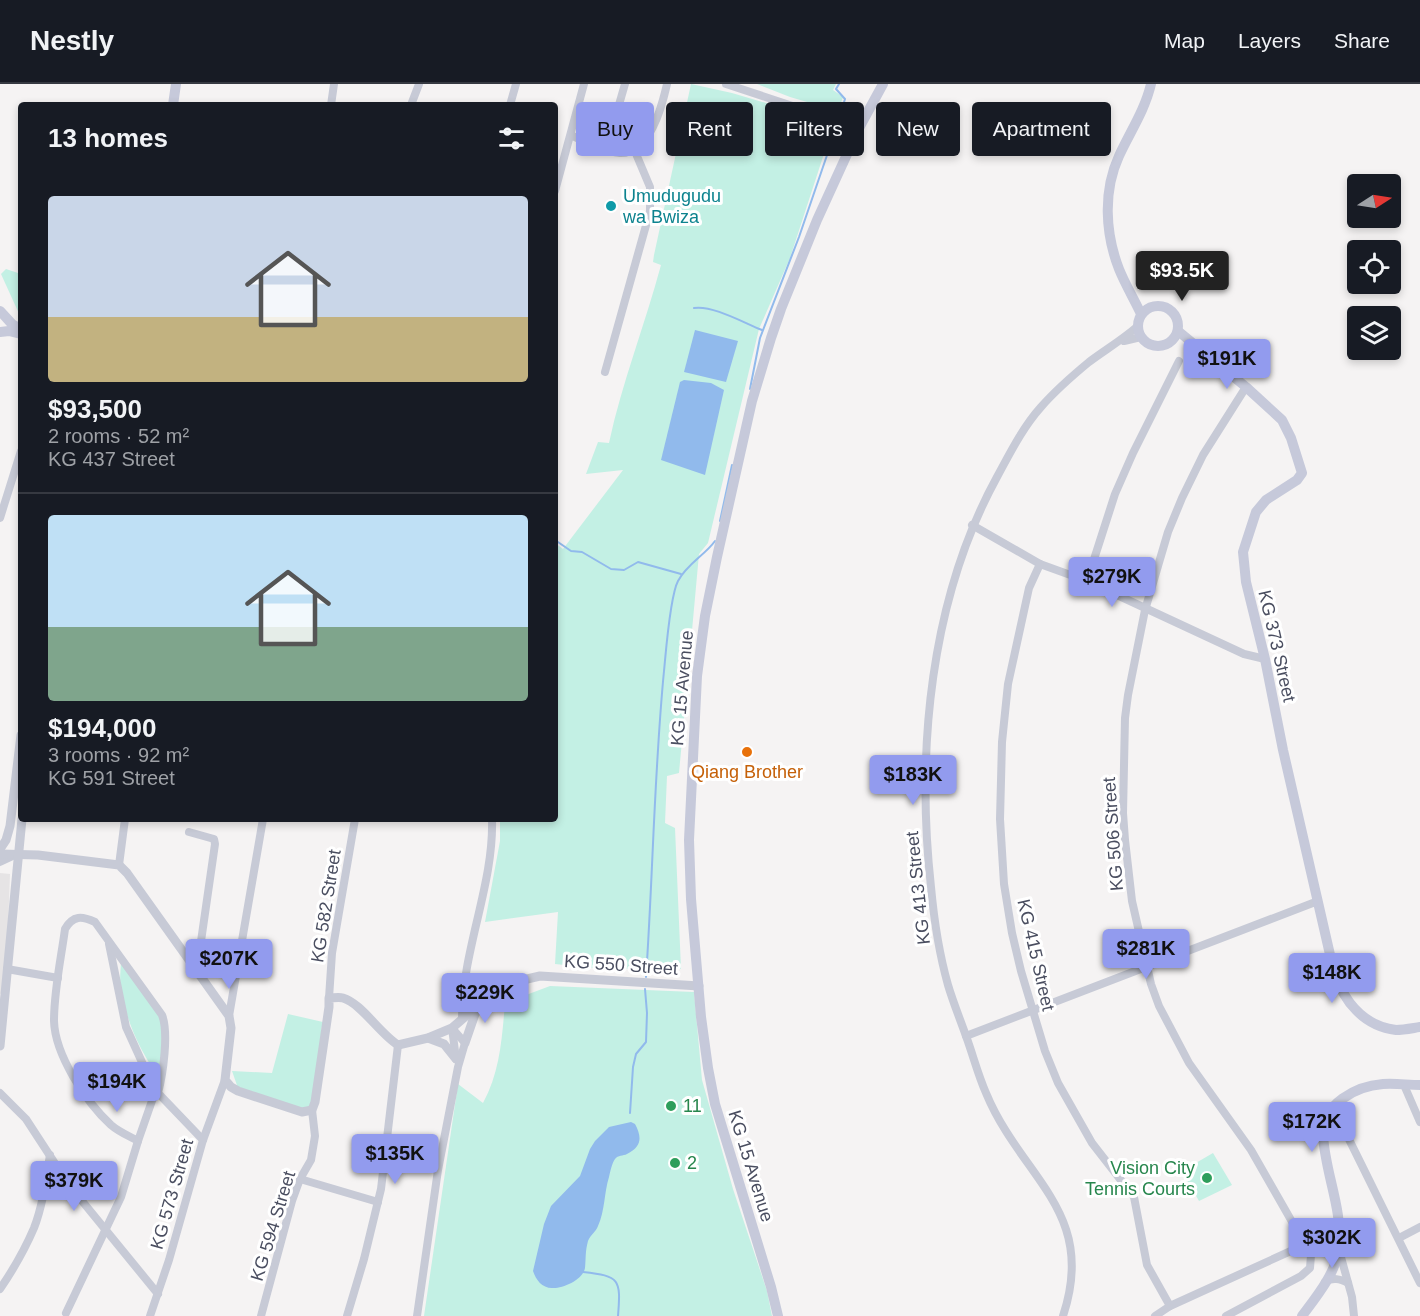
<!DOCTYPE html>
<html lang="en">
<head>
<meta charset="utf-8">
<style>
  body { margin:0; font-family:Helvetica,sans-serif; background:#20242c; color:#f1f3f6; height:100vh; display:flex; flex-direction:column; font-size:22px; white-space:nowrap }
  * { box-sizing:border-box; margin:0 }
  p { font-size:20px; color:#9ea1a6 }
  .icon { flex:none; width:33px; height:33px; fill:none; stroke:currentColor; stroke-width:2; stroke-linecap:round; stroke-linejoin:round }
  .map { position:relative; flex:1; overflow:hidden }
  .panel { position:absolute; left:18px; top:18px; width:540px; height:720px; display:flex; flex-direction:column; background:#171b24; border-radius:6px; box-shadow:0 3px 9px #0003 }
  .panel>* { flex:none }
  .guide { position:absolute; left:576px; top:18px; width:570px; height:54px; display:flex; gap:12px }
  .needle { width:39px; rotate:78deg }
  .controls { position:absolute; left:1347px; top:90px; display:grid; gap:12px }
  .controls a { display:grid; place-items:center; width:54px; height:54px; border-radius:6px; background:#171b24; box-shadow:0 3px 9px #0003; font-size:30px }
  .price { position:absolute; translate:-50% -51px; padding:0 14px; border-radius:6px; background:#929bee; color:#111; font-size:20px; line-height:39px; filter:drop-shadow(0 2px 3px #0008) }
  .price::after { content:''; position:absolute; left:50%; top:36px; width:18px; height:14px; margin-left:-9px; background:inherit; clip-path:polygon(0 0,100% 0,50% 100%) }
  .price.on { background:#222; color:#fff }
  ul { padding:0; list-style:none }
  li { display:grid; align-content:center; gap:12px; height:318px; padding:0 30px }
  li+li { border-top:2px solid #363941 }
  li span { display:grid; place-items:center; height:186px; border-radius:6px; color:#555 }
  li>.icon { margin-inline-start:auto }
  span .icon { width:108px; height:108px; fill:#fffc; stroke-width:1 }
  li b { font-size:26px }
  h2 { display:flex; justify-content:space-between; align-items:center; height:72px; padding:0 30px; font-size:26px }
  .tag { padding:0 21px; border-radius:6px; background:#171b24; box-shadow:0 3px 9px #0003; font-size:21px; line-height:54px }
  .tag.on { background:#929bee; color:#111 }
  header { display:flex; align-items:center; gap:36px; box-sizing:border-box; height:84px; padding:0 30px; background:#171b24; border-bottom:2px solid #363941 }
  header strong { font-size:28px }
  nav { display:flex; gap:33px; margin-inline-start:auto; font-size:21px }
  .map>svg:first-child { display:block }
  .education { fill:#e6e4e5 }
  .green { fill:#c3f0e4 }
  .water { fill:#91baec }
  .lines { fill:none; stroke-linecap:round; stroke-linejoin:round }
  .stream { stroke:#91baec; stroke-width:2 }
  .minor { stroke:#c7cad6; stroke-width:8 }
  .tertiary { stroke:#c7cad6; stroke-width:9 }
  .secondary { stroke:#c6c9da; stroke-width:10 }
  .culture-dot { fill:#0f9aa8; stroke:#fff; stroke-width:2 }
  .food-dot { fill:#e8710a; stroke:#fff; stroke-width:2 }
  .leisure-dot { fill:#2e9e5b; stroke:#fff; stroke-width:2 }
  .labels { text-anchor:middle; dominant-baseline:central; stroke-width:6; stroke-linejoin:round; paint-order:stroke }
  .culture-label { font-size:18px; fill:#0d838f; stroke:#fff; text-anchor:start }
  .street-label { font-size:18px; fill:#4a4e60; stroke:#fff }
  .food-label { font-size:18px; fill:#c56008; stroke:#fff }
  .leisure-label { font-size:18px; fill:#27864d; stroke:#fff; text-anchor:start }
</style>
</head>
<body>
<header>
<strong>Nestly</strong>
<nav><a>Map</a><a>Layers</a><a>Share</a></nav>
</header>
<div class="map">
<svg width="1420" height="1232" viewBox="0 0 1420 1232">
  <rect width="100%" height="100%" fill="#f5f3f3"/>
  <path class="education" d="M0,789L10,790L6,895L4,908L0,910Z"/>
  <g class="green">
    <path d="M691,0L732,9L834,39L790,174L759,245L708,459L699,470L679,689L667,692L665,739L675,744L681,885H603L555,880L558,828L485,838L500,757V735H555V459L563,465L623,386L586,390L598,358L609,359C622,298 645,241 661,181L653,178L654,171Z"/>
    <path d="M757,0H836L833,6L843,13L838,27L790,13Z"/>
    <path d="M6,185L21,190V234L1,190Z"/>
    <path d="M121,875L166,940L160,994C141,970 127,938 121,908C119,897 121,885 121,875Z"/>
    <path d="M550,902L694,908L702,996L733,1105L767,1207L772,1232H424L458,1000L483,1019C500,988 502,954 505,919Z"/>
    <path d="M288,930L323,938L321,946L327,956L315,1025L305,1031L239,1007L232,987L272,989Z"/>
    <path d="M1213,1069L1232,1101L1199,1117L1182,1087Z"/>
  </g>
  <g class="water">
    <path d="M695,246L738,257L726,298L684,288Z"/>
    <path d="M684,296L711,299L724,306L705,391L661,376L680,298Z"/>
    <path d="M631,1038L635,1040C642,1053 642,1063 627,1070C623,1072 618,1071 615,1075C612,1079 610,1088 609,1093C604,1109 605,1127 598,1142C596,1148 590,1151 588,1157C585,1168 586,1175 585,1184C583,1196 562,1205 552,1204C542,1204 536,1196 533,1187L544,1140L551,1122L580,1092L590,1065L595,1057L609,1043Z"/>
  </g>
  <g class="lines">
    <g class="stream">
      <path d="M839,0L836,5L845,15L840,31"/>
      <path d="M694,224C713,221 744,239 762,246"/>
      <path d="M750,305L760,254L799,153L837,42"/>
      <path d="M720,437L732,381"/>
      <path d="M555,456L571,467L582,468L611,485L624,486L638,478L681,490"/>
      <path d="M646,893C653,791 654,689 664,587C666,567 670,512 678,497C687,480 705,471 715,457"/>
      <path d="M630,1029L633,983L636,970L646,958L647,929L645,905"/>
      <path d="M583,1188C620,1192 621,1195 618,1232"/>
    </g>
    <g class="minor">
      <path d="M726,0L859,44"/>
      <path d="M331,21L334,0"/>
      <path d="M411,21L419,0"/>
      <path d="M510,21L516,0"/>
      <path d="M616,31L625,0"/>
      <path d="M571,51C585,58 604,68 620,69C650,70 662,22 667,0"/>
      <path d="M555,107L584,0"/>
      <path d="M1124,257L1141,253"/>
      <path d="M605,288L650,127V103L634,65"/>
      <path d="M0,434L21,367"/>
      <path d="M972,441L1040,480L1087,497L1244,570L1265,575"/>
      <path d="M1040,480L1029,504L1008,600L1002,658L1000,735L1004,800L1012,849L1021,887L1045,967L1058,999L1092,1059L1134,1113L1147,1181L1170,1222L1155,1232"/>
      <path d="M1087,497L1115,410L1133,369L1179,277"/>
      <path d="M189,748L214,755L215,760L197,885"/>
      <path d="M0,778L15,771"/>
      <path d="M119,781L125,735"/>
      <path d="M109,860L126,943L156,1009"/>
      <path d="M7,885L58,894"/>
      <path d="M329,914L332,869L355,735"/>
      <path d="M229,932L263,735"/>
      <path d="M462,934C462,866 494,801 492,735"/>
      <path d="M452,944L456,975"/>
      <path d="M966,952L1318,817"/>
      <path d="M1404,1001L1420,1038"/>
      <path d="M0,1009L26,1035L69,1101L158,1210"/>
      <path d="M158,1009C163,990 169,949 162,931L95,838C82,832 73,831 65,845C61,875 54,906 54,937C55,971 86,1018 111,1041C119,1048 129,1052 138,1057L154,1011L158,1009L203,1056"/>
      <path d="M1333,1023L1420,1199"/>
      <path d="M300,1095L378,1118"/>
      <path d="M1399,1154L1420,1143"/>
      <path d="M1339,1166L1352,1213L1354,1232"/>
      <path d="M1325,1198C1333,1193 1340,1195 1348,1199"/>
      <path d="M0,1205C13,1186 25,1165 34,1144C43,1121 46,1095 50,1071"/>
      <path d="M1170,1222L1304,1161"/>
      <path d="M66,1229L121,1113L138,1057"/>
      <path d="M150,1232L169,1176L203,1056L225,996"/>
      <path d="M261,1232L292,1117L300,1095L311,1076L315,1052L312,1026"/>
      <path d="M347,1232L364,1175L381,1105L398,961"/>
      <path d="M417,1232L438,1086L458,983L465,959L452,944"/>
      <path d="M1063,1232C1098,1127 1021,1094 986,1009C978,991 973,971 966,952C960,935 953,918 948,901C939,869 934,836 931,803C916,667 930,515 997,393C1010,369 1023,343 1041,323C1055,307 1072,292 1089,278C1105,266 1122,256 1138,242"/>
      <path d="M1226,1232L1301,1192L1310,1184L1311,1171L1251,1066L1189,979L1159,922L1151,900L1132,817L1125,756L1123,729L1125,634L1128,611L1145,526L1168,448L1182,414L1203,371L1246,303"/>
    </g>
    <g class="tertiary">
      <path d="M0,765L6,756L10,742L21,651"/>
      <path d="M0,770L38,771L119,781L127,789L229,932L231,944L225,996L231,1003L238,1007L302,1028L312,1026L315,1018L329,923V914C333,914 339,913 343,914C361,919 380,950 398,961L428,954L452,944L495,907L514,898L540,892L699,902"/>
      <path d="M428,954L444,960L456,975"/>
      <path d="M465,959L475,930L480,922"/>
      <path d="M0,962L22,735"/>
    </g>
    <g class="secondary">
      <path d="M173,21L176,0"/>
      <circle cx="1158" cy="242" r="20"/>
      <path d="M0,227L12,240L21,245"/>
      <path d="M1141,230C1134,215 1125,200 1119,185C1105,149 1103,107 1119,72C1130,48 1145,26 1151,0"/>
      <path d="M1178,247L1246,303L1282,336L1291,354L1302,389L1297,396L1266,416L1256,428L1243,468L1246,498L1265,575L1283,666L1334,888C1344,917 1363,942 1396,946C1404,946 1413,944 1420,943"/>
      <path d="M0,248L9,247L21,250"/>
      <path d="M778,1232L771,1203L715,1020L708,984L701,933L691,815L689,756L697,592L705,532L717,473L752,317L771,254L781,225L817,136L859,44L883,0"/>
      <path d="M1302,1232C1317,1212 1336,1189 1339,1164C1343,1125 1325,1089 1323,1051C1322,1020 1356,1002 1383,1000C1395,999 1408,1001 1420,1001"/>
    </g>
  </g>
  <circle class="culture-dot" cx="611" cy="122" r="6"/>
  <circle class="food-dot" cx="747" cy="668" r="6"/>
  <g class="leisure-dot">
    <circle cx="671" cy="1022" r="6"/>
    <circle cx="675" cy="1079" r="6"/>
    <circle cx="1207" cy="1094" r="6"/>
  </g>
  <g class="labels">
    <g class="culture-label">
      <text x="623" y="112">Umudugudu<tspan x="623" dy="21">wa Bwiza</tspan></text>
    </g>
    <g class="street-label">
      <text transform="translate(1277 562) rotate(77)">KG 373 Street</text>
      <text transform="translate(682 604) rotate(-85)">KG 15 Avenue</text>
      <text transform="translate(1113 750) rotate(-94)">KG 506 Street</text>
      <text transform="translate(918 804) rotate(-96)">KG 413 Street</text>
      <text transform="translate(326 822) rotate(-81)">KG 582 Street</text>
      <text transform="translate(1036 871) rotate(77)">KG 415 Street</text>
      <text transform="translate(621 881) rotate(4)">KG 550 Street</text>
      <text transform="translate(751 1082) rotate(73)">KG 15 Avenue</text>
      <text transform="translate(172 1110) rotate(-74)">KG 573 Street</text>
      <text transform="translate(273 1142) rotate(-73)">KG 594 Street</text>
    </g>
    <g class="food-label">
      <text x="747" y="688">Qiang Brother</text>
    </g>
    <g class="leisure-label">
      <text x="683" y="1022">11</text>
      <text x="687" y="1079">2</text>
      <text x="1195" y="1084" text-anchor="end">Vision City<tspan x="1195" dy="21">Tennis Courts</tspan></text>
    </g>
  </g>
</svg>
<div class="controls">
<a><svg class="needle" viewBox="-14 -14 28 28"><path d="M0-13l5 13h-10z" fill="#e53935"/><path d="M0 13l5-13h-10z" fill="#9ea1a6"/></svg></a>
<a><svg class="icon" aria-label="locate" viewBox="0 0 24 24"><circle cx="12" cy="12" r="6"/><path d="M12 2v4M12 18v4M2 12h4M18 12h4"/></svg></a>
<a><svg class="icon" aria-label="layers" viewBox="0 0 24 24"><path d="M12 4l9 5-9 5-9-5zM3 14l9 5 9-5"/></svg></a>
</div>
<b class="price on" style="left:1182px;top:218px">$93.5K</b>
<b class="price" style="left:1227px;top:306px">$191K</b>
<b class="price" style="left:1112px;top:524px">$279K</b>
<b class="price" style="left:913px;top:722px">$183K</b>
<b class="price" style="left:1146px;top:896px">$281K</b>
<b class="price" style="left:229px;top:906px">$207K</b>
<b class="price" style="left:1332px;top:920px">$148K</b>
<b class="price" style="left:485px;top:940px">$229K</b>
<b class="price" style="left:117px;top:1029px">$194K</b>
<b class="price" style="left:1312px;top:1069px">$172K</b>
<b class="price" style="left:395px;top:1101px">$135K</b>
<b class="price" style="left:74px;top:1128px">$379K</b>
<b class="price" style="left:1332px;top:1185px">$302K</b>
<div class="guide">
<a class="tag on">Buy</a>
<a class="tag">Rent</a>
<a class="tag">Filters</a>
<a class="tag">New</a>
<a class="tag">Apartment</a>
</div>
<section class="panel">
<h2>13 homes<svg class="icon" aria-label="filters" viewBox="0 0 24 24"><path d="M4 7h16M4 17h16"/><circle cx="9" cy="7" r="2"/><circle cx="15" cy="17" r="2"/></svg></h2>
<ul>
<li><span style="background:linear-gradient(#c9d6e8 65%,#c2b280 0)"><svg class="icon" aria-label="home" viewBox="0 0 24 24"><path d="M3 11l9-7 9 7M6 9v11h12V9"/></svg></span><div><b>$93,500</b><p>2 rooms · 52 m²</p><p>KG 437 Street</p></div></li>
<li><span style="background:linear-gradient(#bfe0f5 60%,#7fa58c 0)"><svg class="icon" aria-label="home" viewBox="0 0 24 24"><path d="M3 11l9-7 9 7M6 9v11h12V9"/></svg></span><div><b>$194,000</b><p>3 rooms · 92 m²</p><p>KG 591 Street</p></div></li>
</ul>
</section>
</div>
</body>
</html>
